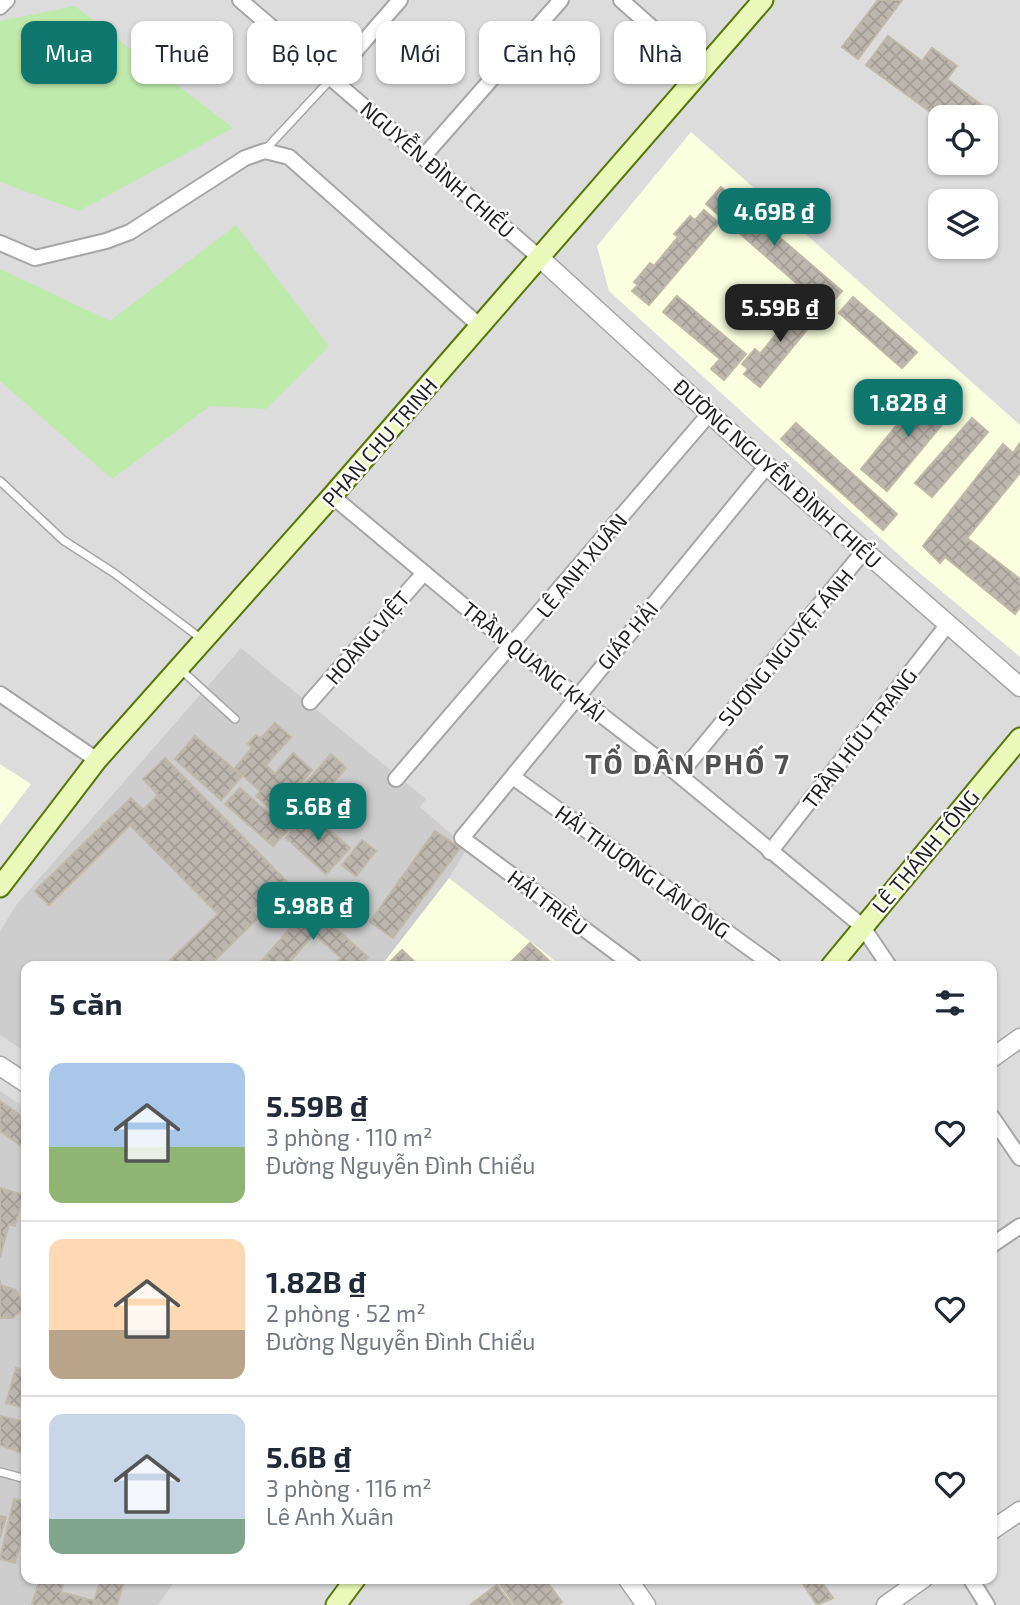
<!DOCTYPE html>
<html lang="vi">
<head>
<meta charset="utf-8">
<style>
  body { margin:0; font-family:"Exo 2",sans-serif; background:#f2f2f3; color:#1f2937; height:100vh; display:flex; flex-direction:column; font-size:26px; white-space:nowrap }
  * { box-sizing:border-box; margin:0 }
  p { font-size:23px; color:#747a83 }
  .icon { flex:none; width:38px; height:38px; fill:none; stroke:currentColor; stroke-width:2; stroke-linecap:round; stroke-linejoin:round }
  .map { position:relative; flex:1; overflow:hidden }
  .panel { position:absolute; left:21px; top:961px; width:976px; height:623px; display:flex; flex-direction:column; background:#fff; border-radius:14px; box-shadow:0 2px 5px #0004 }
  .panel>* { flex:none }
  .guide { position:absolute; left:21px; top:21px; width:978px; height:63px; display:flex; gap:14px }
  .fabs { position:absolute; left:928px; top:105px; display:grid; gap:14px }
  .fabs a { display:grid; place-items:center; width:70px; height:70px; border-radius:14px; background:#fff; box-shadow:0 2px 5px #0004; font-size:35px }
  .price { position:absolute; translate:-50% -60px; padding:0 16px; border-radius:14px; background:#0f766e; color:#fff; font-size:23px; line-height:46px; filter:drop-shadow(0 2px 4px #0008) }
  .price::after { content:''; position:absolute; left:50%; top:42px; width:21px; height:16px; margin-left:-10px; background:inherit; clip-path:polygon(0 0,100% 0,50% 100%) }
  .price.on { background:#222; color:#fff }
  ul { padding:0; list-style:none }
  li { display:flex; align-items:center; gap:21px; height:175px; padding:0 28px }
  li+li { border-top:2px solid #e0e1e3 }
  li span { display:grid; place-items:center; flex:none; width:196px; height:140px; border-radius:14px; color:#555 }
  li>.icon { margin-inline-start:auto }
  span .icon { width:84px; height:84px; fill:#fffc; stroke-width:1 }
  li b { font-size:30px }
  h2 { display:flex; justify-content:space-between; align-items:center; height:84px; padding:0 28px; font-size:30px }
  .tag { padding:0 24px; border-radius:14px; background:#fff; box-shadow:0 2px 5px #0004; font-size:24px; line-height:63px }
  .tag.on { background:#0f766e; color:#fff }
  .map>svg:first-child { display:block }
  .residential { fill:#dddcdc; fill-rule:evenodd }
  .education { fill:#f9ffdf }
  .religious { fill:#cdcdcd }
  .grass { fill:#beeaab }
  .building { fill:url(#building-cross-hatch); stroke:#c1b8a7; stroke-width:2 }
  .lines { fill:none; stroke-linecap:round; stroke-linejoin:round }
  .service-casing { stroke:#a6a6a6; stroke-width:10 }
  .minor-casing { stroke:#a6a6a6; stroke-width:18 }
  .tertiary-casing { stroke:#a6a6a6; stroke-width:21 }
  .secondary-casing { stroke:#557705; stroke-width:23 }
  .service { stroke:#fff; stroke-width:7 }
  .minor { stroke:#fff; stroke-width:14 }
  .tertiary { stroke:#fff; stroke-width:18 }
  .secondary { stroke:#eaf9b9; stroke-width:19 }
  .labels { text-anchor:middle; dominant-baseline:central; stroke-width:5; stroke-linejoin:round; paint-order:stroke }
  .street-label { font-size:21px; fill:#1f1f1f; stroke:#fff }
  .district-label { font-size:28px; font-weight:bold; letter-spacing:2px; fill:#525252; stroke:#fff }
</style>
</head>
<body>
<div class="map">
<svg width="1020" height="1605" viewBox="0 0 1020 1605">
  <defs>
    <pattern id="building-cross-hatch" width="8" height="8" patternUnits="userSpaceOnUse" patternTransform="scale(1.75)"><rect width="8" height="8" fill="#bcb7ae"/><path d="M0 0l8 8M0 8l8-8" fill="none" stroke="#a19d95"/></pattern>
  </defs>
  <rect width="100%" height="100%" fill="#f0eee5"/>
  <path class="residential" d="M0,0H1020V1605H0ZM940,117H985V163H940ZM940,201H985V247H940ZM26,966H992V1578H26Z"/>
  <g class="education">
    <path d="M691,132L1020,425V657L909,564L609,291L597,246Z"/>
    <path d="M0,764L31,784L0,825Z"/>
    <path d="M449,878L562,966H381Z"/>
  </g>
  <g class="religious">
    <path d="M241,648L426,799L420,807L467,848L449,878L381,966H26V1052L0,1035V931L17,904Z"/>
    <path d="M0,1091L26,1109V1578L176,1579L158,1605H0Z"/>
  </g>
  <g class="grass">
    <path d="M75,6L233,128L79,211L0,182V21Z"/>
    <path d="M236,225L329,346L266,409L210,406L112,479L0,381V269L110,321Z"/>
  </g>
  <g class="building">
    <path d="M878,0H902L858,59L842,47Z"/>
    <path d="M888,36L922,61L932,48L957,66L947,79L983,106L975,117L940,119L866,65Z"/>
    <path d="M721,187L842,291L826,309L706,204Z"/>
    <path d="M704,210L719,223L649,305L632,291L638,285L634,282L650,263L654,266L678,237L674,234L690,216L695,220Z"/>
    <path d="M677,296L746,354L724,380L711,369L720,359L663,312Z"/>
    <path d="M853,297L917,352L902,368L839,313Z"/>
    <path d="M794,303L800,308L804,303L819,315L760,387L744,374L748,369L742,364L755,349L760,354L786,322L781,318Z"/>
    <path d="M928,387L955,409L887,491L861,469Z"/>
    <path d="M972,418L988,432L932,497L915,483Z"/>
    <path d="M796,423L897,514L883,530L781,439Z"/>
    <path d="M1020,443V473L967,538L1020,579V607L1015,614L945,557L940,563L923,546L1003,444L1013,453Z"/>
    <path d="M275,723L291,737L266,765L275,774L293,753L312,770L275,812L256,796L260,791L235,768L252,748L248,744L256,735L261,738Z"/>
    <path d="M195,736L242,776L221,800L175,759Z"/>
    <path d="M331,754L346,768L291,830L276,817Z"/>
    <path d="M165,758L302,897L279,919L261,901L251,910L258,918L209,966H164L218,914L130,825L49,905L35,891L131,798L143,810L158,795L143,779Z"/>
    <path d="M240,788L288,830L273,846L225,804Z"/>
    <path d="M310,812L350,848L326,874L286,838Z"/>
    <path d="M435,831L460,848L393,938L370,922Z"/>
    <path d="M362,840L376,851L356,876L342,865Z"/>
    <path d="M310,906L368,957L360,966H333L341,958L314,934L286,966H257Z"/>
    <path d="M530,943L555,966H507Z"/>
    <path d="M402,950L419,966H386Z"/>
    <path d="M0,1101L26,1119L24,1148L0,1131Z"/>
    <path d="M0,1188L23,1195L15,1226L9,1224L0,1257Z"/>
    <path d="M0,1280V1285L16,1290L23,1305L26,1306L25,1311L21,1310L13,1318H0Z"/>
    <path d="M16,1368L26,1371V1408L6,1403Z"/>
    <path d="M0,1416L26,1422L25,1454L0,1445Z"/>
    <path d="M14,1499L26,1502V1523L15,1563L0,1559Z"/>
    <path d="M0,1516L6,1517L0,1538Z"/>
    <path d="M40,1578H65L61,1592L94,1601L101,1578H125L117,1605H32Z"/>
    <path d="M507,1578H544L562,1602L558,1605H515L500,1584Z"/>
    <path d="M799,1578H819L833,1598L817,1605Z"/>
    <path d="M497,1585L512,1605H470Z"/>
  </g>
  <g class="lines">
    <defs>
      <g id="service">
        <path d="M265,150L332,78"/>
        <path d="M0,481L63,540L114,573L203,640"/>
        <path d="M179,668L235,719"/>
        <path d="M0,1472L26,1479"/>
      </g>
      <g id="minor">
        <path d="M240,0L539,257"/>
        <path d="M621,0L700,70"/>
        <path d="M0,7L7,0"/>
        <path d="M332,78L400,0"/>
        <path d="M423,157L561,0"/>
        <path d="M0,243L35,258L106,241L130,232L245,158L265,151L289,157L481,327"/>
        <path d="M332,496L512,646L679,775L862,926L889,966"/>
        <path d="M0,694L97,760"/>
        <path d="M310,702L424,573"/>
        <path d="M679,775L864,551"/>
        <path d="M513,777L774,966"/>
        <path d="M396,779L710,413"/>
        <path d="M770,852L948,624"/>
        <path d="M634,966L462,838L767,466"/>
        <path d="M992,1117L1020,1158"/>
        <path d="M992,1245L1020,1226"/>
        <path d="M970,1578L987,1605"/>
      </g>
      <g id="tertiary">
        <path d="M539,257L767,466L1020,687"/>
        <path d="M992,1058L1020,1038"/>
        <path d="M0,1066L26,1083"/>
        <path d="M992,1530L1020,1511"/>
        <path d="M627,1578L646,1605"/>
        <path d="M886,1605L924,1578"/>
      </g>
      <g id="secondary">
        <path d="M0,887L97,760L332,496L763,0"/>
        <path d="M831,966L1020,738"/>
        <path d="M336,1605L356,1578"/>
      </g>
    </defs>
    <use href="#service" class="service-casing"/>
    <use href="#minor" class="minor-casing"/>
    <use href="#tertiary" class="tertiary-casing"/>
    <use href="#secondary" class="secondary-casing"/>
    <use href="#service" class="service"/>
    <use href="#minor" class="minor"/>
    <use href="#tertiary" class="tertiary"/>
    <use href="#secondary" class="secondary"/>
  </g>
  <g class="labels">
    <g class="street-label">
      <text transform="translate(438 169) rotate(41)">NGUYỄN ĐÌNH CHIỂU</text>
      <text transform="translate(379 442) rotate(-49)">PHAN CHU TRINH</text>
      <text transform="translate(778 473) rotate(42)">ĐƯỜNG NGUYỄN ĐÌNH CHIỂU</text>
      <text transform="translate(581 565) rotate(-50)">LÊ ANH XUÂN</text>
      <text transform="translate(627 635) rotate(-50)">GIÁP HẢI</text>
      <text transform="translate(367 637) rotate(-49)">HOÀNG VIỆT</text>
      <text transform="translate(785 647) rotate(-50)">SƯƠNG NGUYỆT ÁNH</text>
      <text transform="translate(534 661) rotate(39)">TRẦN QUANG KHẢI</text>
      <text transform="translate(859 738) rotate(-52)">TRẦN HỮU TRANG</text>
      <text transform="translate(925 851) rotate(-50)">LÊ THÁNH TÔNG</text>
      <text transform="translate(643 871) rotate(36)">HẢI THƯỢNG LÃN ÔNG</text>
      <text transform="translate(548 902) rotate(37)">HẢI TRIỀU</text>
    </g>
    <g class="district-label">
      <text x="688" y="763">TỔ DÂN PHỐ 7</text>
    </g>
  </g>
</svg>
<div class="fabs">
<a><svg class="icon" aria-label="locate" viewBox="0 0 24 24"><circle cx="12" cy="12" r="6"/><path d="M12 2v4M12 18v4M2 12h4M18 12h4"/></svg></a>
<a><svg class="icon" aria-label="layers" viewBox="0 0 24 24"><path d="M12 4l9 5-9 5-9-5zM3 14l9 5 9-5"/></svg></a>
</div>
<b class="price" style="left:774px;top:248px">4.69B ₫</b>
<b class="price on" style="left:780px;top:344px">5.59B ₫</b>
<b class="price" style="left:908px;top:439px">1.82B ₫</b>
<b class="price" style="left:318px;top:843px">5.6B ₫</b>
<b class="price" style="left:313px;top:942px">5.98B ₫</b>
<div class="guide">
<a class="tag on">Mua</a>
<a class="tag">Thuê</a>
<a class="tag">Bộ lọc</a>
<a class="tag">Mới</a>
<a class="tag">Căn hộ</a>
<a class="tag">Nhà</a>
</div>
<section class="panel">
<h2>5 căn<svg class="icon" aria-label="filters" viewBox="0 0 24 24"><path d="M4 7h16M4 17h16"/><circle cx="9" cy="7" r="2"/><circle cx="15" cy="17" r="2"/></svg></h2>
<ul>
<li><span style="background:linear-gradient(#a9c7e8 60%,#8fb573 0)"><svg class="icon" aria-label="home" viewBox="0 0 24 24"><path d="M3 11l9-7 9 7M6 9v11h12V9"/></svg></span><div><b>5.59B ₫</b><p>3 phòng · 110 m²</p><p>Đường Nguyễn Đình Chiểu</p></div><svg class="icon" aria-label="heart" viewBox="0 0 24 24"><path d="M12 20l-8-8c-3-5 5-10 8-4 3-6 11-1 8 4z"/></svg></li>
<li><span style="background:linear-gradient(#ffd9b3 65%,#b9a48a 0)"><svg class="icon" aria-label="home" viewBox="0 0 24 24"><path d="M3 11l9-7 9 7M6 9v11h12V9"/></svg></span><div><b>1.82B ₫</b><p>2 phòng · 52 m²</p><p>Đường Nguyễn Đình Chiểu</p></div><svg class="icon" aria-label="heart" viewBox="0 0 24 24"><path d="M12 20l-8-8c-3-5 5-10 8-4 3-6 11-1 8 4z"/></svg></li>
<li><span style="background:linear-gradient(#c9d6e8 75%,#7fa58c 0)"><svg class="icon" aria-label="home" viewBox="0 0 24 24"><path d="M3 11l9-7 9 7M6 9v11h12V9"/></svg></span><div><b>5.6B ₫</b><p>3 phòng · 116 m²</p><p>Lê Anh Xuân</p></div><svg class="icon" aria-label="heart" viewBox="0 0 24 24"><path d="M12 20l-8-8c-3-5 5-10 8-4 3-6 11-1 8 4z"/></svg></li>
</ul>
</section>
</div>
</body>
</html>
